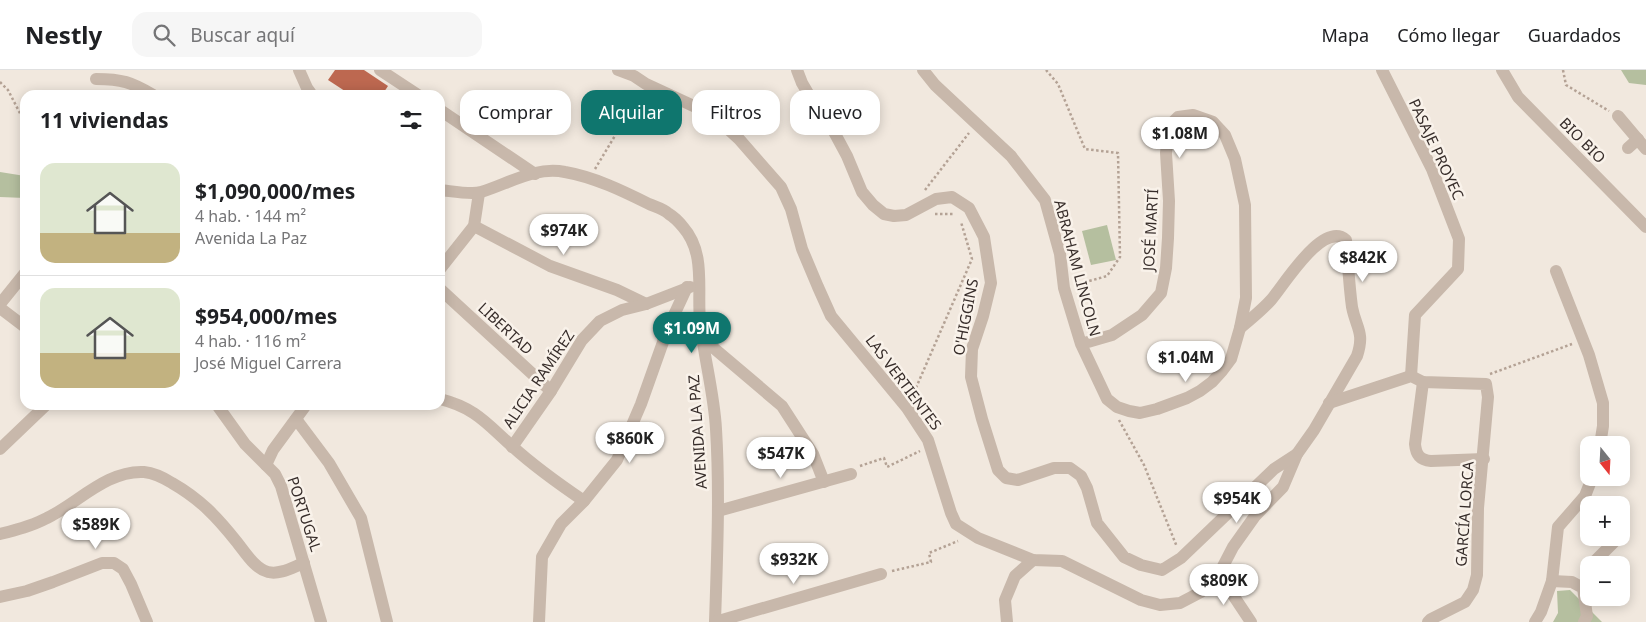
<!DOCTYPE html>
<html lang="es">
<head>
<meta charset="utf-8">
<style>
  body { margin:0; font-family:"Noto Sans",sans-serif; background:#f6f6f6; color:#202124; height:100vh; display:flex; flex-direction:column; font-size:19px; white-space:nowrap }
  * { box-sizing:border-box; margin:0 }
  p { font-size:16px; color:#757577 }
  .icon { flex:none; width:28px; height:28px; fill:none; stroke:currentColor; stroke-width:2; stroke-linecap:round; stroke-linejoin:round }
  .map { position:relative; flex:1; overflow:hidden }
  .side { position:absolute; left:20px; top:20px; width:425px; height:320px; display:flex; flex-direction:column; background:#fff; border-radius:15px; box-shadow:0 2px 12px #0003 }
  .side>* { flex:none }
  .top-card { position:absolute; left:460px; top:20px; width:475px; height:45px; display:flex; gap:10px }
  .needle { width:32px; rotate:162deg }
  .buttons { position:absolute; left:1580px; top:366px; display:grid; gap:10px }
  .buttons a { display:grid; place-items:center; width:50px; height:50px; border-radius:10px; background:#fff; box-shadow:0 2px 12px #0003; font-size:25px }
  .price { position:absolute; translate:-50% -42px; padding:0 11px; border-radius:18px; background:#fff; color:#222; font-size:16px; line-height:32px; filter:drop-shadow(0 1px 2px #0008) }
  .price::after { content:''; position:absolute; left:50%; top:30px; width:15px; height:11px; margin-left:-8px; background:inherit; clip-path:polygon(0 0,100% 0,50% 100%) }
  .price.selected { background:#0f766e; color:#fff }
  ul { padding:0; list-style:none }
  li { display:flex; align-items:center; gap:15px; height:125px; padding:0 20px }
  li+li { border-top:1px solid #e0e0e0 }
  li span { display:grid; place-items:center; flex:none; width:140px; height:100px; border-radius:15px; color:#555 }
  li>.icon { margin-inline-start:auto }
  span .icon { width:60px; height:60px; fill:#fffc; stroke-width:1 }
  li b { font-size:21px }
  h2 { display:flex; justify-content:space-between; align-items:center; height:60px; padding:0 20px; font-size:21px }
  .pill { padding:0 18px; border-radius:15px; background:#fff; box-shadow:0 2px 12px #0003; font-size:18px; line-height:45px }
  .pill.selected { background:#0f766e; color:#fff }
  header { display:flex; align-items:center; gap:30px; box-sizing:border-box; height:70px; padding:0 25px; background:#fff; border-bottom:1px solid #e0e0e0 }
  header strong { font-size:24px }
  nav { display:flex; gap:28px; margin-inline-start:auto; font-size:18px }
  .search { width:350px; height:45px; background:#f6f6f6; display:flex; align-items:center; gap:12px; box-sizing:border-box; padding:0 18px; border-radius:15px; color:#757577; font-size:19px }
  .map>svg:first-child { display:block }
  .green { fill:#b5bf9f }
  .building { fill:#bd6850 }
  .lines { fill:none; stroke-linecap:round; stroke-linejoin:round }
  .path { stroke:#b4a295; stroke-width:2.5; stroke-dasharray:2.5 2.5; stroke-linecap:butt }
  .minor { stroke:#c8b8ab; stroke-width:12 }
  .labels { text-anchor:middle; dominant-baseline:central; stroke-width:5; stroke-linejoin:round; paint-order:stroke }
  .street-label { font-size:15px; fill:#372d2a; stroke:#f9f2ea }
</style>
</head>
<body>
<header>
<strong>Nestly</strong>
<div class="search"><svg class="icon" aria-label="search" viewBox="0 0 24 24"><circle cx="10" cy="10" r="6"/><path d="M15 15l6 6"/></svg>Buscar aquí</div>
<nav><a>Mapa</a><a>Cómo llegar</a><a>Guardados</a></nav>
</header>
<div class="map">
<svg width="1646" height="552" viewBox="0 0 1646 552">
  <rect width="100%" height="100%" fill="#f1e8de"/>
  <g class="green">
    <path d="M1621,0H1646V15L1629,13Z"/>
    <path d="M0,102L25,106V128L0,127Z"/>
    <path d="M1107,155L1116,190L1091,195L1082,161Z"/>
    <path d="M1570,520L1602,552H1553L1558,543L1557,521Z"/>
  </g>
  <path class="building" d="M335,0H364L388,16L382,25H351L328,10Z"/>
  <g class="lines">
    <g class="path">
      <path d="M1046,0L1058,14L1085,79L1118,83L1120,187L1107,206L1075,215"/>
      <path d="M1563,0L1566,15L1609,41"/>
      <path d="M0,12L8,20L25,53"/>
      <path d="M595,99L640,24"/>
      <path d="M925,120L969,63"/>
      <path d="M935,144H955"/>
      <path d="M1490,304L1572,274"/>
      <path d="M912,327L972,189L961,152"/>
      <path d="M1119,350L1144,395L1177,477"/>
      <path d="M860,396L884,388L887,397L920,381"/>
      <path d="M892,501L931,492L929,483L958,471"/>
    </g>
    <g class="minor">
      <path d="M299,0L307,18L312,25"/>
      <path d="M380,0L418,25"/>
      <path d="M618,0L634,6L646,14L713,45L739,69L781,117L791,139L802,179L818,217L831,246L907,338L928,370L951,443L956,454L978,468L1033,490L1062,491L1141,530L1160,535L1180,533L1201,522L1219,504L1233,477L1255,446L1283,417L1297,384L1314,360L1357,286C1365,262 1356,258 1352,237C1349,215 1348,192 1346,170C1323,150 1284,215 1271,230C1262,240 1251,249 1240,258"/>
      <path d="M797,0L802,13L816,37L833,60L847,86L862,122L873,135L884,144L894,146L906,145L936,129L952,127L969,138L984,167L991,213L983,246L972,279L971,307L982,349L998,400L1006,408L1018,410L1054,398H1070L1081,406L1087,418L1097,453L1124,487L1141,495L1162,500L1181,488L1274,399L1297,384"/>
      <path d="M923,0L935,15L1011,86L1045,130L1060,184L1064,218L1081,274L1107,329L1117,337L1129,341L1140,343L1157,339L1187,328L1200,321L1212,312L1222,301L1231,289L1240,258L1246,228L1245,135L1235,89L1225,65L1213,52L1193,45L1178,47L1169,56L1166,83L1169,131L1168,168L1166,198L1161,223L1142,245L1112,265L1081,274"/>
      <path d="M1382,0L1432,99L1459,169L1458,199L1415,245L1411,306"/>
      <path d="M1502,0L1518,27L1646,157"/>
      <path d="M96,9C122,9 131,12 153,25"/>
      <path d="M440,40L535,104"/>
      <path d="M1618,46L1646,79"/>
      <path d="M1628,78L1638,69"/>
      <path d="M440,120C451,121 472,125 481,122C508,114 535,96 565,102C594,107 623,121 649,134C656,137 664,139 669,144C674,147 679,152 683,157C706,183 697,219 700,251C704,288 714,323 716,359C720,424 717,488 715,552"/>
      <path d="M474,156L550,196L617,220L646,234"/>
      <path d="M440,199L474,156L479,123"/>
      <path d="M1556,201L1589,285L1603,333V356L1600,375"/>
      <path d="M440,219L551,321"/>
      <path d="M0,234L25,203"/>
      <path d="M0,238L25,257"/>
      <path d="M703,269L782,336L813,384L824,412"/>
      <path d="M1423,312L1415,374C1416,385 1420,390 1431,391L1484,389"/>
      <path d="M440,329C476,338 487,354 513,377C535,397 559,414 584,431"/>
      <path d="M1329,333L1411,306L1423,312L1486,314L1488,327L1478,438L1477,505L1473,520L1465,532L1431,549L1428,552"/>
      <path d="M217,335L245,374L275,404L281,416L321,552"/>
      <path d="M296,349L329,393L361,448L387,552"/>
      <path d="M512,377L551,321L582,270L600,251L622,240L646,234L690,217"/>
      <path d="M0,379L46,335"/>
      <path d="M266,395L273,380L306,335"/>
      <path d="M718,441L851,404"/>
      <path d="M0,464C16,460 32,456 47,448C78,433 107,400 144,402C154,403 164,408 172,413C200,429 217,447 236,471C245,482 255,499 268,502C280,505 293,497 304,493"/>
      <path d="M1594,495L1596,490L1614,472"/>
      <path d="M1219,504L1251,552"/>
      <path d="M1552,511L1572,512L1583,518L1587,546L1584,552"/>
      <path d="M0,527L27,521L53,512L102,493H114L123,499L131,514L147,552"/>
      <path d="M539,552L542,487L561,454L584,431L617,390L641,334L668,258L687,217"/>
      <path d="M715,552L881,504"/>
      <path d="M1007,552L1005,530L1015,506L1033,490"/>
      <path d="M1535,552L1541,542L1552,511L1558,457L1585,426L1592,408"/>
    </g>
  </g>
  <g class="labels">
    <g class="street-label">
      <text transform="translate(1583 70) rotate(45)">BIO BIO</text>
      <text transform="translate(1437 79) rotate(65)">PASAJE PROYEC</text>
      <text transform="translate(1150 160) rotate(-87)">JOSÉ MARTÍ</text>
      <text transform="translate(1078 198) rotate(75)">ABRAHAM LINCOLN</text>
      <text transform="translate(965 247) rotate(-79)">O'HIGGINS</text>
      <text transform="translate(506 258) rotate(43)">LIBERTAD</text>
      <text transform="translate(538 309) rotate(-56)">ALICIA RAMÍREZ</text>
      <text transform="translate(904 312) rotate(53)">LAS VERTIENTES</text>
      <text transform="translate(697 362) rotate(-94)">AVENIDA LA PAZ</text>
      <text transform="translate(305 444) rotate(72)">PORTUGAL</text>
      <text transform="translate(1464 444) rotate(-86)">GARCÍA LORCA</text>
    </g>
  </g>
</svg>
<div class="buttons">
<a><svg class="needle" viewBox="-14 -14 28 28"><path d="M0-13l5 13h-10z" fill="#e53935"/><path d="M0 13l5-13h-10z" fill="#757577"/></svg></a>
<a>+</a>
<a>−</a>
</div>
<b class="price" style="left:1180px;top:89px">$1.08M</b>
<b class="price" style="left:564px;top:186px">$974K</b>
<b class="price" style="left:1363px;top:213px">$842K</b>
<b class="price selected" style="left:692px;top:284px">$1.09M</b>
<b class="price" style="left:1186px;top:313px">$1.04M</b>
<b class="price" style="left:630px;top:394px">$860K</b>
<b class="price" style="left:781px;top:409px">$547K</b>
<b class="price" style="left:1237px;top:454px">$954K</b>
<b class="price" style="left:96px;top:480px">$589K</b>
<b class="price" style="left:794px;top:515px">$932K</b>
<b class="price" style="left:1224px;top:536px">$809K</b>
<div class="top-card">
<a class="pill">Comprar</a>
<a class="pill selected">Alquilar</a>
<a class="pill">Filtros</a>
<a class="pill">Nuevo</a>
</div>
<section class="side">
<h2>11 viviendas<svg class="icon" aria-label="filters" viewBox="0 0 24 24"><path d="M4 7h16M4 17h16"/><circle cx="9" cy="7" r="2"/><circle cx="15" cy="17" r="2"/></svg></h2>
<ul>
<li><span style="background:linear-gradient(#dfe7d0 70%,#c2b280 0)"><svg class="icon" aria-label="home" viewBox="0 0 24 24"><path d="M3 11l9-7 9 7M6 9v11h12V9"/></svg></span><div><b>$1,090,000/mes</b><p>4 hab. · 144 m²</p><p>Avenida La Paz</p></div></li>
<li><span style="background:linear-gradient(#dfe7d0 65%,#c2b280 0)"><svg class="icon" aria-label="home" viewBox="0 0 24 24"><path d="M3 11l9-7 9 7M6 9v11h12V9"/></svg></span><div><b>$954,000/mes</b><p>4 hab. · 116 m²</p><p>José Miguel Carrera</p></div></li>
</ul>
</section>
</div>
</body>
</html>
